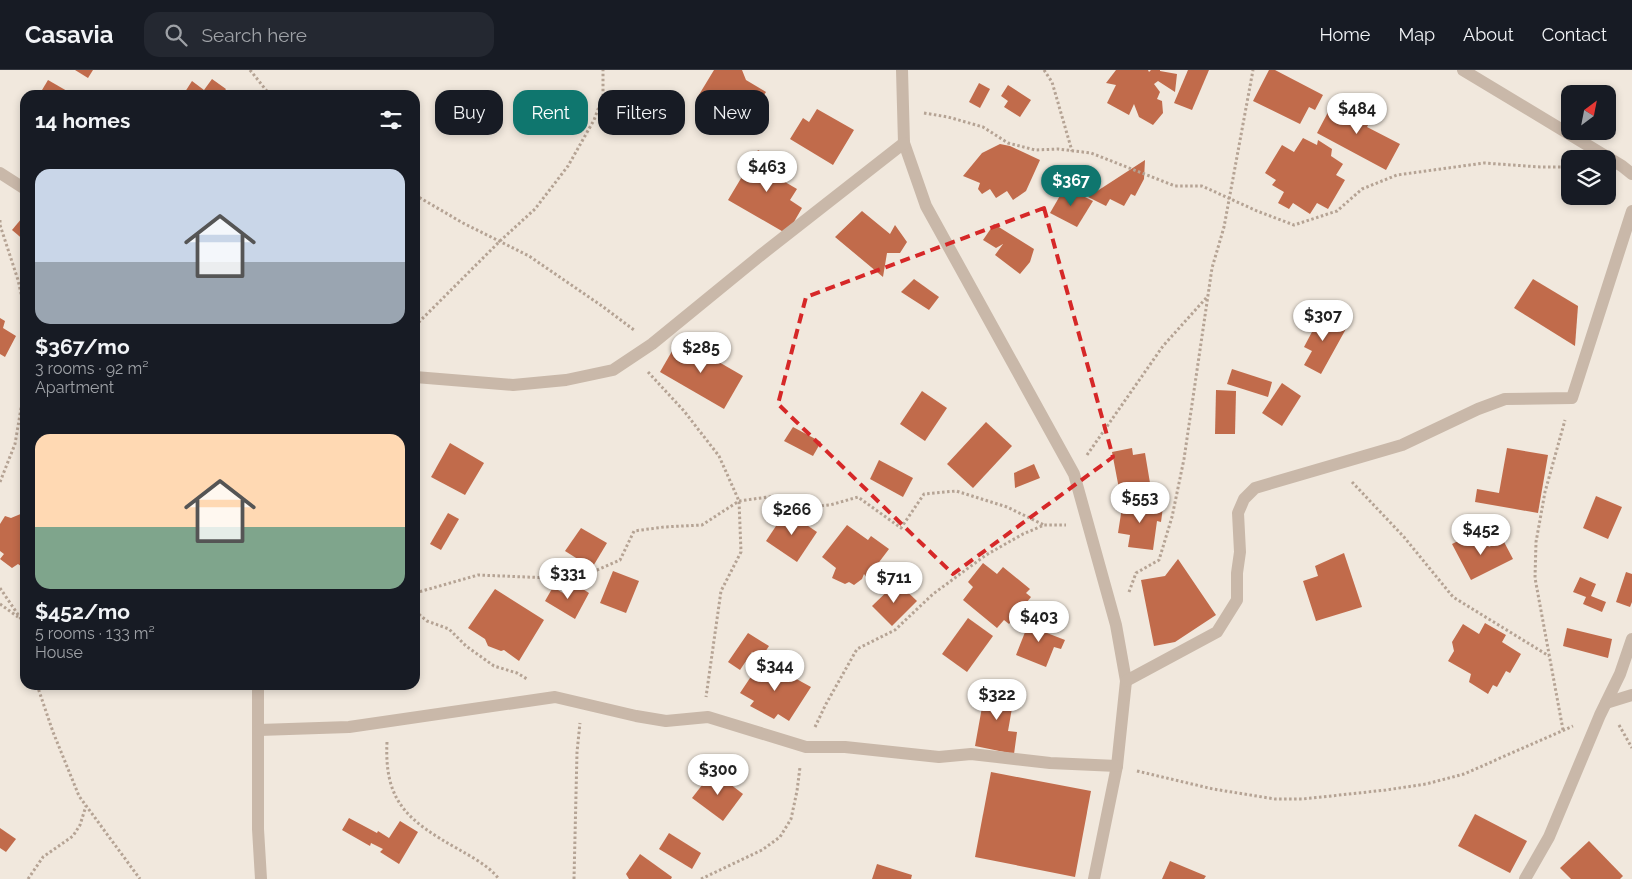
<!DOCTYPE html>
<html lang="en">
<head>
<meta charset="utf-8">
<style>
  body { margin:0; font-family:Raleway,sans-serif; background:#242831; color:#f1f3f6; height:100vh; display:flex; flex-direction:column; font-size:19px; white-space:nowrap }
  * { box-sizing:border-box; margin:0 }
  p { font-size:16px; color:#9ea1a6 }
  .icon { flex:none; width:28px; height:28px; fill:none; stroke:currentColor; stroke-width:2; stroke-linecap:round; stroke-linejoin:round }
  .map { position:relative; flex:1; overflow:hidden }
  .side { position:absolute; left:20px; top:20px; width:400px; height:600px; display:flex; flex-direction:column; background:#171b24; border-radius:15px; box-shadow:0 2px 8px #0003 }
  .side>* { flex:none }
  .guide { position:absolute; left:435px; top:20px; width:475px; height:45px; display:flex; gap:10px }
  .needle { width:32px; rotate:32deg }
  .tools { position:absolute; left:1561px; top:15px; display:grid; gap:10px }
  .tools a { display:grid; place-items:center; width:55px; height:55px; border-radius:10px; background:#171b24; box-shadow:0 2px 8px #0003; font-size:25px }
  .price { position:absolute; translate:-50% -42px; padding:0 11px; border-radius:18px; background:#fff; color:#222; font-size:16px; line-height:32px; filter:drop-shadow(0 1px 2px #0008) }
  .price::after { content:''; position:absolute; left:50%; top:30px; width:15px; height:11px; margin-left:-8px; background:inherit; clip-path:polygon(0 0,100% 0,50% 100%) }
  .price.selected { background:#0f766e; color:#fff }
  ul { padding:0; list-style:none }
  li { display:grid; align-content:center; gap:10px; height:265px; padding:0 15px }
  li span { display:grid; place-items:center; height:155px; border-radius:15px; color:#555 }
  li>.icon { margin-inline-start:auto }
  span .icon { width:90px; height:90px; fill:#fffc; stroke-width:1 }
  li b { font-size:21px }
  h2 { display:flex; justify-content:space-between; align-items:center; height:60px; padding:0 15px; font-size:21px }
  .chip { padding:0 18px; border-radius:15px; background:#171b24; box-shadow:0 2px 8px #0003; font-size:18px; line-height:45px }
  .chip.selected { background:#0f766e; color:#fff }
  header { display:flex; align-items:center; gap:30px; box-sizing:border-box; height:70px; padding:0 25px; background:#171b24; border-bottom:1px solid #363941 }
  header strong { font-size:24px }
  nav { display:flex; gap:28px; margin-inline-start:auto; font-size:18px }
  .search { width:350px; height:45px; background:#242831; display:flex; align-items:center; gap:12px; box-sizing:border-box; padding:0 18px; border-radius:15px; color:#9ea1a6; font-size:19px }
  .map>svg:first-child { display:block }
  .building { fill:#c16b4b }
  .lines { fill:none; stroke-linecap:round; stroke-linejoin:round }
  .path { stroke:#b5a394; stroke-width:3; stroke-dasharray:2.5 2.5; stroke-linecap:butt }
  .street { stroke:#c9b8a9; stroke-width:12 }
  .marked { fill:none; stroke:#d62828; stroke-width:4; stroke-dasharray:10 6; stroke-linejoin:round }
</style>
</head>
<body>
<header>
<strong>Casavia</strong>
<div class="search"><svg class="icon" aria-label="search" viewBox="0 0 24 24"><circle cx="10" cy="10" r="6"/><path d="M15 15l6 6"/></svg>Search here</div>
<nav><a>Home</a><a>Map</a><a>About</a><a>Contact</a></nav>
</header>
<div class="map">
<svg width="1632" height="809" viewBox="0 0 1632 809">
  <rect width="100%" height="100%" fill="#f1e8dd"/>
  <g class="building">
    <path d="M75,0H93L88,8Z"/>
    <path d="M714,0H742L746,10L766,22L744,57L697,28Z"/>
    <path d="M1116,0H1148L1149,2L1151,0H1160V1L1177,4L1175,22L1158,11L1154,14L1160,22L1157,29L1162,31L1163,43L1153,55L1139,47L1134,34L1129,45L1107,33L1116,15L1106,13Z"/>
    <path d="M1188,0H1209L1192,40L1174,33Z"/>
    <path d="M1269,0H1275L1323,25L1315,40L1309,37L1300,54L1253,31Z"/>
    <path d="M212,9L226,19L222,25H183L192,11L204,20Z"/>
    <path d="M48,10L74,25H39Z"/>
    <path d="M979,13L990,19L980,38L969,32Z"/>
    <path d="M1008,15L1031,30L1020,47L1004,37L1008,31L1001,26Z"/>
    <path d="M1335,29L1372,48L1367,57L1400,74L1386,100L1317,63Z"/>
    <path d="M817,39L854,60L833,95L790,69L803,48L809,52Z"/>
    <path d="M1303,68L1317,75L1318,70L1332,79L1331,86L1343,94L1336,105L1345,110L1328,139L1317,133L1310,144L1293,133L1289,139L1278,133L1284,122L1272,115L1276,110L1265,103L1282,75L1294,82Z"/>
    <path d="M1000,74L1010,76L1040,90L1026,121L1013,130L1007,121L996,128L990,119L982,124L978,119L980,113L963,106L982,83Z"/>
    <path d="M758,80L787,97L780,109L797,119L790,130L802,138L787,164L728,130Z"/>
    <path d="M1145,90L1144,109L1135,126L1131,124L1124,136L1110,129L1106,136L1088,127Z"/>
    <path d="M1065,117L1093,131L1077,157L1050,143Z"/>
    <path d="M862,141L890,164L895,155L907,172L900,183H887L883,207L835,167Z"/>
    <path d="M22,148L25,150V171L12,160Z"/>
    <path d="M994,154L1034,179L1030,192L1020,204L995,185L1003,174L996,178L983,170Z"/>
    <path d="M914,209L939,227L929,240L901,222Z"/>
    <path d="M1533,209L1578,236L1575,276L1514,238Z"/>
    <path d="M1322,243L1347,257L1321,304L1304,295L1312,281L1304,277Z"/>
    <path d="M0,248L5,251L3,258L16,266L5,287L0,284Z"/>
    <path d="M679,269L743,306L724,339L660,302Z"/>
    <path d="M1232,299L1272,312L1268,327L1227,314Z"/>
    <path d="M1282,313L1301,326L1282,356L1262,343Z"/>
    <path d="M1216,320L1236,321L1235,364H1215Z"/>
    <path d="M922,321L947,338L925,371L900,354Z"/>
    <path d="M986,352L1012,376L973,418L947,394Z"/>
    <path d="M793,357L821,372L813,386L784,371Z"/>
    <path d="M450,373L484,393L465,425L431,407Z"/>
    <path d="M1132,378L1133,385L1145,383L1151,419L1120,424L1112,382Z"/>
    <path d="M1507,378L1548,385L1538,443L1475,432L1477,419L1499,423Z"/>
    <path d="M879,390L913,408L903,427L870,409Z"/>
    <path d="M1034,394L1040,408L1015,418L1014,403Z"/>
    <path d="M1596,426L1622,437L1608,469L1583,458Z"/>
    <path d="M1123,431L1163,437L1161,452L1157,451L1153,480L1128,477L1130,465L1118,463Z"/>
    <path d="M786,441L817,462L797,492L766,471Z"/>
    <path d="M23,443L25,444V499L18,494L12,498L0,489L4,484L0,481V454L5,446L11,448Z"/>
    <path d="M448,443L459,449L441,480L430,474Z"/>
    <path d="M847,455L868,470L871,466L889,479L867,508L864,504L862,509L854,515L849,512L845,514L832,508L836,498L822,487Z"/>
    <path d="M581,458L607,473L592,498L565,481Z"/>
    <path d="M1472,464L1477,474L1485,470L1489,477L1503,470L1513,489L1471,510L1452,474Z"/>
    <path d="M1344,483L1362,537L1316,551L1303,511L1318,506L1315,496Z"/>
    <path d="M1178,489L1216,545L1175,572L1154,576L1141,510L1165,506Z"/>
    <path d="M983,493L997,504L1003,497L1030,519L1026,523L1031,527L1009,554L1004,550L997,558L963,530L973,517L968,512Z"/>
    <path d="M613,501L639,511L626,543L600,533Z"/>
    <path d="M1626,502L1632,504V532L1630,537L1616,532Z"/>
    <path d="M1580,507L1596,514L1591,526L1606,532L1602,542L1583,534L1586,527L1573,522Z"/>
    <path d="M897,512L917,531L892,556L872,536Z"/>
    <path d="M575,514L589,523L575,549L545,531L553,517L568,526Z"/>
    <path d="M495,519L544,550L519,591L504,580L501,581L488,576L485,569L468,558Z"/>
    <path d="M1031,547L1050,554L1047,563L1065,570L1061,579L1054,577L1046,597L1016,585Z"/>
    <path d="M968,548L993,566L967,602L942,584Z"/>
    <path d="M1485,553L1506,565L1502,572L1521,584L1510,603L1506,601L1497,617L1493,615L1488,624L1469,612L1471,604L1448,591L1454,581L1452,572L1463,554L1479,564Z"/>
    <path d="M1567,558L1612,569L1608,588L1563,576Z"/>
    <path d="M748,563L769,576L761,588L752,582L740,600L728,592Z"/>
    <path d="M762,590L811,617L789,651L778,644L774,649L750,636L754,631L740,623Z"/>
    <path d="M986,615L1015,621L1008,661L1017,662L1014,684L975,676Z"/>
    <path d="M713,701L743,724L723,751L692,728Z"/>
    <path d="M991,702L1091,721L1075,807L975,787Z"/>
    <path d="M1475,744L1527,771L1510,803L1458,776Z"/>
    <path d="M349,748L377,763L378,761L389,768L400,751L418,762L399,794L380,782L383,779L371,773L370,776L342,760Z"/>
    <path d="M0,758L16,769L6,782L0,778Z"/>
    <path d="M669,763L701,783L692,799L659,779Z"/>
    <path d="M1589,771L1623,806L1620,809H1571L1560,798Z"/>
    <path d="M640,784L672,807L671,809H629L626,804Z"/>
    <path d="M1170,791L1206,806L1204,809H1162Z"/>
    <path d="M877,794L912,805L911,809H872Z"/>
  </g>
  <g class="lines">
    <g class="path">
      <path d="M250,0L270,25"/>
      <path d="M1044,0L1052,12L1072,81"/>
      <path d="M924,43L948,47L983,57L1008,73L1035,80L1058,79L1091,83L1175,116H1202L1257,141L1294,155L1337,141L1362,119L1397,105L1484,93L1540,97H1570"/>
      <path d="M415,125L463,153L529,186L602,236L634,260"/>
      <path d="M0,150V155L18,210L25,241"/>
      <path d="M415,256L500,171L535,139L568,96L594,50L603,26V0"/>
      <path d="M648,302L684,341L719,386L739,431L741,482L721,521L706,627"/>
      <path d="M1087,385L1163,276L1207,227"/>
      <path d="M0,412L15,374L25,315"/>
      <path d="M1352,412L1404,467L1453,527L1549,586"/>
      <path d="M0,518L21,549L25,575"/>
      <path d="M1129,522L1136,503L1159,490L1172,447L1184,389L1212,198L1224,157L1253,0"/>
      <path d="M415,523L478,505L550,508L597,500L620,490L634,461L664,457L702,455L739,431L768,427L785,426L810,437L830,435L858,427L901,458L924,424L956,421L1007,437L1044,455"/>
      <path d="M0,534L18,547"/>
      <path d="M415,541L427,551L449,559L466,576L494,596L517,603L527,609"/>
      <path d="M37,615L53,662L79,726L140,809"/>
      <path d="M1619,655L1632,678"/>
      <path d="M815,657L826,634L857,579L895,560L933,524L986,485L1023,464L1044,455H1066"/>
      <path d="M1563,660L1535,508L1536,472L1545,422L1565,350"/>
      <path d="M387,672C384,733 409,751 458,779C472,787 489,796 499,809"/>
      <path d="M1137,701L1213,719L1275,729H1303L1386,720L1426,714L1464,704L1573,656"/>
      <path d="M28,809L43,787L73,766L80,755L86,736"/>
      <path d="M574,809L577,682L580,653"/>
      <path d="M701,809L762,780L780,767L791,749L797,721L800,697"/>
    </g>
    <g class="street">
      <path d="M902,0L904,73L926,136L1074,404L1116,555L1126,611L1117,696L1094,809"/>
      <path d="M1463,0L1622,96L1632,104"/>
      <path d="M0,103L25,119"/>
      <path d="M415,307L513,315L566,310L613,300L652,274L761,185L904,73"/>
      <path d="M1126,611L1217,562L1237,530V503L1240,482L1238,443L1244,429L1255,418L1402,375L1478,339L1505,329L1572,328L1632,141"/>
      <path d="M258,615V759L261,809"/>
      <path d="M1606,633L1632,625"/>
      <path d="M259,660L349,657L555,627L636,646L666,651L708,647L806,677H845L939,687L971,684L1050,693L1117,696"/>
      <path d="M1525,809L1549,767L1600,645L1620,604L1632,569"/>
    </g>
  </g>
  <path class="marked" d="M1044,138L1113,387L953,504L778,334L806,227Z"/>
</svg>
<div class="tools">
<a><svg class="needle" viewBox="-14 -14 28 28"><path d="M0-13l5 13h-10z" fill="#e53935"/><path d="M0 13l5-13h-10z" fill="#9ea1a6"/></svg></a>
<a><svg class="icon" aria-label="layers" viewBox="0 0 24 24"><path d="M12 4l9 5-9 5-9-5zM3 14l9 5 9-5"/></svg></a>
</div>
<b class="price" style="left:1357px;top:65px">$484</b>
<b class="price" style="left:767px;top:123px">$463</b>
<b class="price selected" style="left:1071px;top:137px">$367</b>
<b class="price" style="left:1323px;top:272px">$307</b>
<b class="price" style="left:701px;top:304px">$285</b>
<b class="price" style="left:1140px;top:454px">$553</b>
<b class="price" style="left:792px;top:466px">$266</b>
<b class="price" style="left:1481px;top:486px">$452</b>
<b class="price" style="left:568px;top:530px">$331</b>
<b class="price" style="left:894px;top:534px">$711</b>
<b class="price" style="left:1039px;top:573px">$403</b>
<b class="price" style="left:775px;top:622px">$344</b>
<b class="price" style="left:997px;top:651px">$322</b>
<b class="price" style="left:718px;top:726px">$300</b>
<div class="guide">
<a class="chip">Buy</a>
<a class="chip selected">Rent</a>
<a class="chip">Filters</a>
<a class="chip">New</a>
</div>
<section class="side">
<h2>14 homes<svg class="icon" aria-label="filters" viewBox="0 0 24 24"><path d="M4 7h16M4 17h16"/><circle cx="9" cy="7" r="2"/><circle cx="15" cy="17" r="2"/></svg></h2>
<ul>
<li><span style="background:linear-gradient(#c9d6e8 60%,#9aa5b1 0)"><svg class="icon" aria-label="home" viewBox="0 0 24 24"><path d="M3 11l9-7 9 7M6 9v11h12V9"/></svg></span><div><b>$367/mo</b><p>3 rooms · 92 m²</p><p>Apartment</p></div></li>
<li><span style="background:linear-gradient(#ffd9b3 60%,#7fa58c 0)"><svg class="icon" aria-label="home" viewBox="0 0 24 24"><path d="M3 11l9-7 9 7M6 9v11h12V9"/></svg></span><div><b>$452/mo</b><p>5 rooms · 133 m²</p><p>House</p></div></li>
</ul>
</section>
</div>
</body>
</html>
